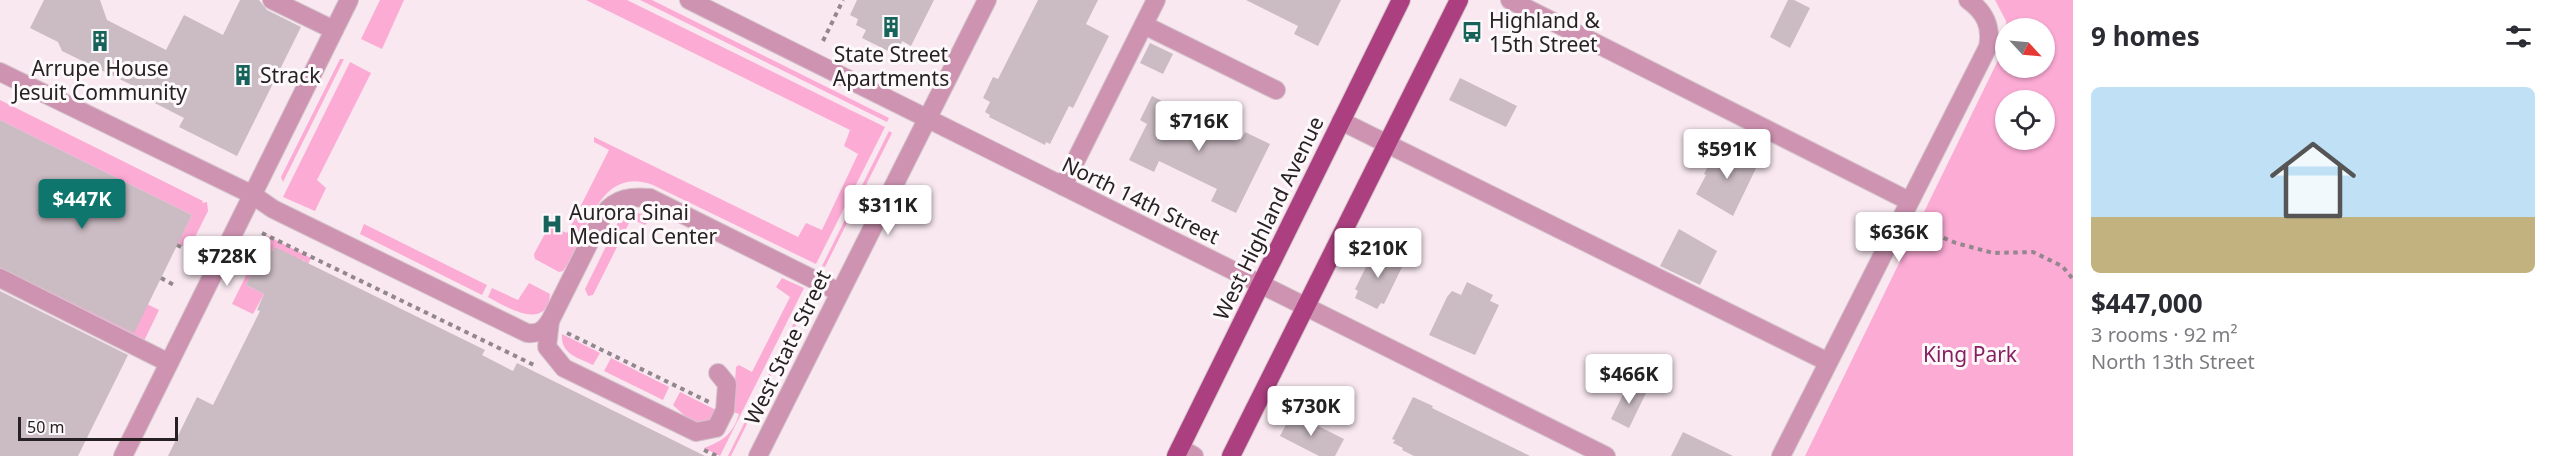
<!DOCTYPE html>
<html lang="en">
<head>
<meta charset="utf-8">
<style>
  body { margin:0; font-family:"Noto Sans",sans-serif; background:#f7f7f7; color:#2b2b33; height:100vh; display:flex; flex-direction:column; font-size:22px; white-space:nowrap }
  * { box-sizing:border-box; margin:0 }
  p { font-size:20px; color:#7c7c81 }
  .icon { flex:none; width:33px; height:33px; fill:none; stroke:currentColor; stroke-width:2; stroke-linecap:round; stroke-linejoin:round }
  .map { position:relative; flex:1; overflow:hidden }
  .panel { display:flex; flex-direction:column; background:#fff; width:480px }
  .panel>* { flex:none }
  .needle { width:39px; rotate:116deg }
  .buttons { position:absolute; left:1995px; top:18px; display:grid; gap:12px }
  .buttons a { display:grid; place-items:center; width:60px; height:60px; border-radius:50%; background:#fff; box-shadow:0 2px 4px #0004; font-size:30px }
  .scale { position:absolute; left:18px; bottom:15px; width:160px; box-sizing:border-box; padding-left:6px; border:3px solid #272124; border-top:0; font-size:16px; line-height:21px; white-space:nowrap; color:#272124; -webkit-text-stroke:4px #fdf9fb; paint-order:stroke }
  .price { position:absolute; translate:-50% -51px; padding:0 14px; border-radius:6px; background:#fff; color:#222; font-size:20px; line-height:39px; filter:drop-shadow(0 2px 3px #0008) }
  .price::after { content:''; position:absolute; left:50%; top:36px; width:18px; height:14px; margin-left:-9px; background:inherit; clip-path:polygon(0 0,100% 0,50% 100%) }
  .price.current { background:#0f766e; color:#fff }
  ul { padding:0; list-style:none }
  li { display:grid; align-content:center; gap:12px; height:318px; padding:0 18px }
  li+li { border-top:2px solid #e1e1e2 }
  li span { display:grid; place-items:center; height:186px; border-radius:9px; color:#555 }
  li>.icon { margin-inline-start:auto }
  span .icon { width:108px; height:108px; fill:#fffc; stroke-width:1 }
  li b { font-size:26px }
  h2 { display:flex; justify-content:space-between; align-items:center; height:72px; padding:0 18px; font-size:26px }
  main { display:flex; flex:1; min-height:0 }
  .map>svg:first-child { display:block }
  .green { fill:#fcabd5; fill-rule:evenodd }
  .building { fill:#cbbbc3 }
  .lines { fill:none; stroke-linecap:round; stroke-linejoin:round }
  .minor-casing { stroke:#d3c4cb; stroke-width:20 }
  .major-casing { stroke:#d3c4cb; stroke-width:20 }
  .path { stroke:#92878c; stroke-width:4; stroke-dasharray:4.5 4.5; stroke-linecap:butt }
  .minor { stroke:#cf93b2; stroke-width:18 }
  .major { stroke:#ab3f7f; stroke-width:18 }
  .labels { text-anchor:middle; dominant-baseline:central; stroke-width:6; stroke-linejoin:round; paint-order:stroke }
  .poi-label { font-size:21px; fill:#272124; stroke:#fdf9fb; text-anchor:start }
  .street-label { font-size:21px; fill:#272124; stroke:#fdf9fb }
  .park-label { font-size:21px; fill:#881f61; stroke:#fdf9fb }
</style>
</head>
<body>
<main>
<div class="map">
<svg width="2073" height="456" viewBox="0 0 2073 456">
  <rect width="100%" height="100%" fill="#f9e8f0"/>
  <g class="green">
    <path d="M380,0H404L382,49L361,39Z"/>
    <path d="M586,0H627L885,127L816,264L653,185C597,164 586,238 563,271L559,272L535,259L534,254L548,228L552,227L567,233L609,150L594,142V137L798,237L806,223L822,230L858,154L844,146L850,130Z"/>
    <path d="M640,0H652L889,118L887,122Z"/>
    <path d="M1995,0H2073V456H1805L2005,46L2006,68H2044V28H2007L2006,21ZM2044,100V140H2006V100Z"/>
    <path d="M340,59H344L283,182L281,177Z"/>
    <path d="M350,62L371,73L317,180L326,188L315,211L283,197Z"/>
    <path d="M0,100L203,201L202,203L207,202L208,211L189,249L178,243L192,215L0,120Z"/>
    <path d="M889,131L892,133L825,267L822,266Z"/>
    <path d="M632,213L647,214L650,220L645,225L631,219L593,295L588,296L585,289L617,224L624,216Z"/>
    <path d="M364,224L487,285L482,295L360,234Z"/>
    <path d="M266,235L311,258L308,264L303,260L301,264L275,247L273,251L268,249L262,262L258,261L246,285L264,294L253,314L232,304Z"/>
    <path d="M0,262L147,304L159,310L143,343L0,271Z"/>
    <path d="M782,278L804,288L720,456L704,448C723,441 733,434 739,414L733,412L736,367L739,365L752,372L790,297L776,287Z"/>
    <path d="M529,283L550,294C547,333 505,306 488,297L492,288L518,300Z"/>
    <path d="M809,292L811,295L731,456H728Z"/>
    <path d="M562,334L600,353L593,365C579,358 560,354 562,334Z"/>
    <path d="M611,358L669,387L663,400L604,371Z"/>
    <path d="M680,392L716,410L711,420L700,424L689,420L673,405Z"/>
  </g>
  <g class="building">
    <path d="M44,0H100L107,20L166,50L184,15L223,35L240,0H259L267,10L301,27L237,156L179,127L184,118L143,97L146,92L62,51L58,42L30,28Z"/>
    <path d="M857,0H934L911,46L902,41L900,47L896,45L892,53L862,38L866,30L856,25L858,19L850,15Z"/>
    <path d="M1038,0H1098L1086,24L1109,36L1073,108L1069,106L1050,144L1046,142L1045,145L989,117L990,115L985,112L990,102L983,98L993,77L998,79Z"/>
    <path d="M1246,0H1341L1318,46L1294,34L1298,26Z"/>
    <path d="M1788,0H1794L1810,8L1790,48L1770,37Z"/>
    <path d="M1150,43L1173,54L1163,74L1140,63Z"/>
    <path d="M1460,78L1517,106L1506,127L1449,100Z"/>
    <path d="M1152,96L1241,140L1245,132L1270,144L1236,213L1211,201L1217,189L1159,161L1154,172L1129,160L1147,124L1140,120Z"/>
    <path d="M0,120L192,215L134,333L0,267Z"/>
    <path d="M1719,145L1758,164L1733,216L1696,194L1706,175L1704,174Z"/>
    <path d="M1679,229L1717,251L1700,285L1660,266Z"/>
    <path d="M275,247L485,350L482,355L513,371L517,363L705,456H168L197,397L213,405L260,311L257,310L264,294L246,285L258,260L262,262L268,249L273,251Z"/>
    <path d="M1375,249L1404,263L1384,304L1381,303L1377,309L1355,298L1358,291L1355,289Z"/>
    <path d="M1467,282L1493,295L1490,301L1499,305L1475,355L1429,335L1447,297L1452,291L1461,295Z"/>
    <path d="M0,291L128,355L78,456H0Z"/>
    <path d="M1629,382L1647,391L1629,428L1611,419Z"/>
    <path d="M1413,397L1433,406L1432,408L1530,456H1414L1402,450L1403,448L1393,443L1395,440L1392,439Z"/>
    <path d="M1292,413L1344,439L1335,456H1319L1280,436Z"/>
    <path d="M1683,432L1733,456H1671Z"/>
  </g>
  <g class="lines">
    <defs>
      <g id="minor">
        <path d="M272,0L334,30"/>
        <path d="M689,0L1606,456"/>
        <path d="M1510,0L1909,201"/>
        <path d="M1144,25L1276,90"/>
        <path d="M0,72L253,195L273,209L527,333C539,334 543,331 550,321L604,213C617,198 631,196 650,198L839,292"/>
        <path d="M1341,121L1828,362"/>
        <path d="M1063,186L1156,0"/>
        <path d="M0,278L169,363"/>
        <path d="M550,321L547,347L564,368L696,432L716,428L725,410L727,384L718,373"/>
        <path d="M1180,448L1194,456"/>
        <path d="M123,456L349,0"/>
        <path d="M758,456L987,0"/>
        <path d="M1781,456L1988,47C1992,26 1985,12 1968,0"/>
      </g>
      <g id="major">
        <path d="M1176,456L1401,0"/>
        <path d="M1231,456L1459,0"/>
      </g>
    </defs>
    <use href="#minor" class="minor-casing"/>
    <use href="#major" class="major-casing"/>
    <g class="path">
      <path d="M823,41L843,0"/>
      <path d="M1927,231L1956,243L1993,253L2033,252L2062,266L2073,279"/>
      <path d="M262,233L536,366"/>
      <path d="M177,245L191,252"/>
      <path d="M161,278L174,285"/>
      <path d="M567,333L709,402"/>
      <path d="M704,450L717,456"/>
    </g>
    <use href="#minor" class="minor"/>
    <use href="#major" class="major"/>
  </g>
  <defs>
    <symbol id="building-bare" viewBox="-9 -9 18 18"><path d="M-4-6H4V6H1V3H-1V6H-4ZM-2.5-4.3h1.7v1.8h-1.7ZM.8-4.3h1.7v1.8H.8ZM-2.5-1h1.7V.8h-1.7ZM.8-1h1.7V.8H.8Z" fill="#17635b" stroke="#fdf9fb" stroke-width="2.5" paint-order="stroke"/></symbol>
    <symbol id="bus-bare" viewBox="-9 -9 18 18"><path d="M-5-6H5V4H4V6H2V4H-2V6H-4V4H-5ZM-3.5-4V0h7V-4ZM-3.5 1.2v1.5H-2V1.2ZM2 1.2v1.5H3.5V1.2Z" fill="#17635b" stroke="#fdf9fb" stroke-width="2.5" paint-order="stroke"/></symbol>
    <symbol id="hospital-bare" viewBox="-9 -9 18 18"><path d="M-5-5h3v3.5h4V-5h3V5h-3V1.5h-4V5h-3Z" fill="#17635b" stroke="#fdf9fb" stroke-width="2.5" paint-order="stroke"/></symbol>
  </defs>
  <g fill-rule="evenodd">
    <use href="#building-bare" x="876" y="12" width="30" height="30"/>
    <use href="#bus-bare" x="1457" y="17" width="30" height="30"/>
    <use href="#building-bare" x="85" y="26" width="30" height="30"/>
    <use href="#building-bare" x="228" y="60" width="30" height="30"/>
    <use href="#hospital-bare" x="537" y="209" width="30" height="30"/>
  </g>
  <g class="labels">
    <g class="poi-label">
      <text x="1489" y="20">Highland &amp;<tspan x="1489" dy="24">15th Street</tspan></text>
      <text x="891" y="54" text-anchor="middle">State Street<tspan x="891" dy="24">Apartments</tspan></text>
      <text x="100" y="68" text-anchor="middle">Arrupe House<tspan x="100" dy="24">Jesuit Community</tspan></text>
      <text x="260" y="75">Strack</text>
      <text x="569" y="212">Aurora Sinai<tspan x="569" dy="24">Medical Center</tspan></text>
    </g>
    <g class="street-label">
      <text transform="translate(1141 200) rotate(26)">North 14th Street</text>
      <text transform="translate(1268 218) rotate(-64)">West Highland Avenue</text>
      <text transform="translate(787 347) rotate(-64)">West State Street</text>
    </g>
    <g class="park-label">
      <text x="1970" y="354">King Park</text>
    </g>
  </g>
</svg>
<div class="buttons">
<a><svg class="needle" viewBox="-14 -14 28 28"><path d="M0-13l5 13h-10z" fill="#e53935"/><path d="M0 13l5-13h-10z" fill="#7c7c81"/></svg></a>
<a><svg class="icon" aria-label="locate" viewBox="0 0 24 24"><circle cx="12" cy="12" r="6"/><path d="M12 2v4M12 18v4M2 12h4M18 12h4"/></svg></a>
</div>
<div class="scale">50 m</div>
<b class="price" style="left:1199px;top:152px">$716K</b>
<b class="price" style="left:1727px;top:180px">$591K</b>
<b class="price current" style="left:82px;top:230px">$447K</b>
<b class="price" style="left:888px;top:236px">$311K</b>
<b class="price" style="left:1899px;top:263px">$636K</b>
<b class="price" style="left:1378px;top:279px">$210K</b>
<b class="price" style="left:227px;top:287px">$728K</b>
<b class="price" style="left:1629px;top:405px">$466K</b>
<b class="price" style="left:1311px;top:437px">$730K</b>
</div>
<section class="panel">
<h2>9 homes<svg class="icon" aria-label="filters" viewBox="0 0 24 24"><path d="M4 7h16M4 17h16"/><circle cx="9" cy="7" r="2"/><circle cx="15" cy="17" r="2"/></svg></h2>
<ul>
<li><span style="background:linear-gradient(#bfe0f5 70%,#c2b280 0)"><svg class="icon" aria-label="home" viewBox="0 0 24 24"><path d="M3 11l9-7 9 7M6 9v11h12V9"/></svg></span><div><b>$447,000</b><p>3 rooms · 92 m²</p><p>North 13th Street</p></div></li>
</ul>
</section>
</main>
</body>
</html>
